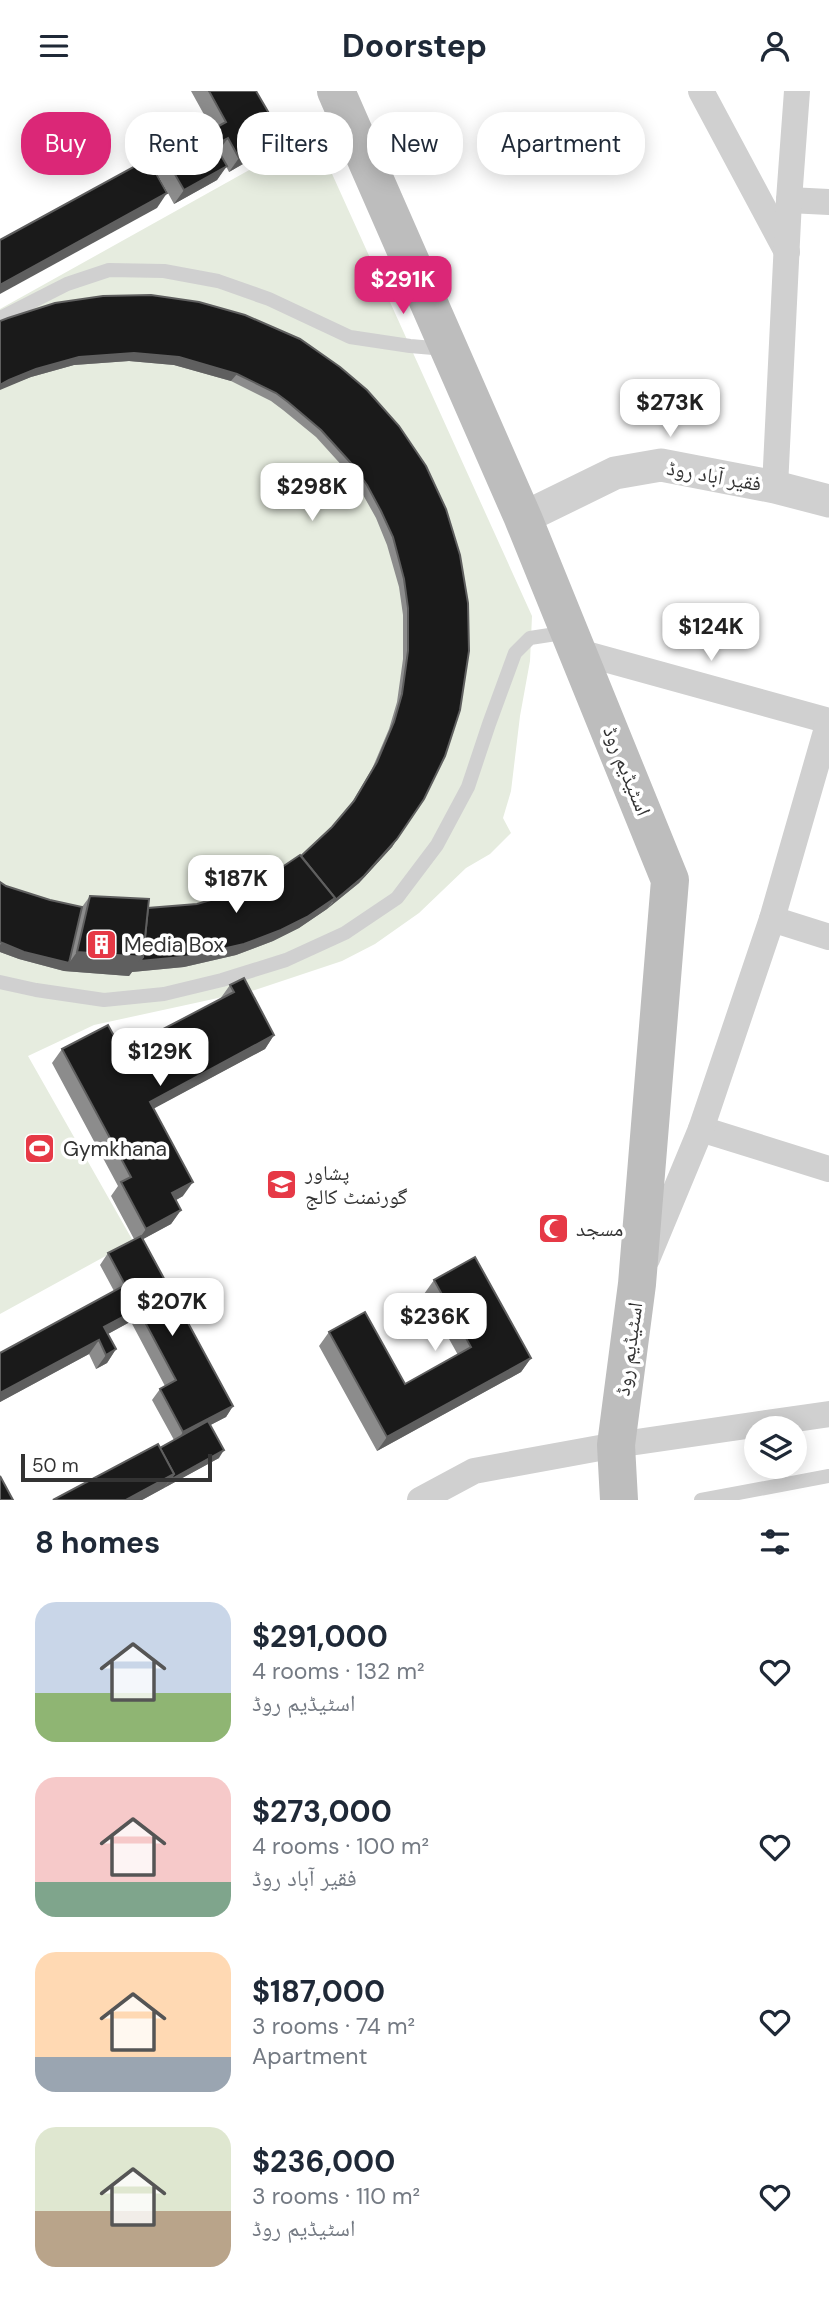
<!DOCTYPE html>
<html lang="en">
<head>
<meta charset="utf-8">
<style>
  body { margin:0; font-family:"DM Sans","Noto Naskh Arabic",sans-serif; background:#f2f2f3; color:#1f2937; height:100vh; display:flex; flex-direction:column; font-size:26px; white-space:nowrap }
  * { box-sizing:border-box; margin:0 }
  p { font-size:23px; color:#747a83 }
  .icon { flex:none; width:38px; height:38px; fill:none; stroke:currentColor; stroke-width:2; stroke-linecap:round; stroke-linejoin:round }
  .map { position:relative; height:1409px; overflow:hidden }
  .details { display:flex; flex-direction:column; background:#fff; flex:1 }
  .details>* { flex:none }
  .top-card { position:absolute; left:21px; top:21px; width:788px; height:63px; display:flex; gap:14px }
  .buttons { position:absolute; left:744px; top:1325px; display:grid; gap:14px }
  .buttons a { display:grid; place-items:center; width:63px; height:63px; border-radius:50%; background:#fff; box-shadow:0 4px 18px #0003; font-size:35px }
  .scale { position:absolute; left:21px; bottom:18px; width:191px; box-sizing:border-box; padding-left:7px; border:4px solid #333; border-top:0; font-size:19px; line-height:24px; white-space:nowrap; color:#333; -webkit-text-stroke:5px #fff; paint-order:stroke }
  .price { position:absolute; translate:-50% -60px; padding:0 16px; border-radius:14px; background:#fff; color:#222; font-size:23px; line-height:46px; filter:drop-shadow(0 2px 4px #0008) }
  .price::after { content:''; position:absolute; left:50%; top:42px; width:21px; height:16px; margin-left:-10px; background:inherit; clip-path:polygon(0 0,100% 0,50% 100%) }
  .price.selected { background:#db2777; color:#fff }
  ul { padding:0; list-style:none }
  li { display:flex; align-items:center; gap:21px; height:175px; padding:0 35px }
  li span { display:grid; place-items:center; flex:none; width:196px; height:140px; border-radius:21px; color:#555 }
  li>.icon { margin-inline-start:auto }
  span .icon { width:84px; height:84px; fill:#fffc; stroke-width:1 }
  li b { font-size:30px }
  h2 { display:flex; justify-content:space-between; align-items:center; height:84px; padding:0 35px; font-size:30px }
  .tag { padding:0 24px; border-radius:28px; background:#fff; box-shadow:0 4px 18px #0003; font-size:24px; line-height:63px }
  .tag.selected { background:#db2777; color:#fff }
  header { display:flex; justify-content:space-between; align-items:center; height:91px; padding:0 35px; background:#fff; font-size:32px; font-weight:700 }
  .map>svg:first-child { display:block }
  .pitch { fill:#e6ecdf }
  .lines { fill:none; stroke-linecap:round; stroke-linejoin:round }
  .service { stroke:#d0d0d0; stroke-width:14 }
  .minor { stroke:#d0d0d0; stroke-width:26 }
  .tertiary { stroke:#d0d0d0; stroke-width:33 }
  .secondary { stroke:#bdbdbd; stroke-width:38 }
  .wall { fill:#8c8c8c }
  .shaded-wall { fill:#5f5f5f }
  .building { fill:#1a1a1a; stroke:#5f5f5f; stroke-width:2 }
  .labels { text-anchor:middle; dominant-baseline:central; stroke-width:7; stroke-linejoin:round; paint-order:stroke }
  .street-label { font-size:21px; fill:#333; stroke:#fff }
  .poi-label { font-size:21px; fill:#333; stroke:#fff; text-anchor:start }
</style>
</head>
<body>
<header><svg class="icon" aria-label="menu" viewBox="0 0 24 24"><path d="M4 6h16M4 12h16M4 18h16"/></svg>Doorstep<svg class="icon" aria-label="person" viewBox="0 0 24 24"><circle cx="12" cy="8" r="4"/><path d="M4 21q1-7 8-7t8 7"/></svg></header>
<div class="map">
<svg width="829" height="1409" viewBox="0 0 829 1409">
  <rect width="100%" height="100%" fill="#fff"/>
  <path class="pitch" d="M314,43L532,525L530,570L520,625L511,700L503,727L511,742L490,763L466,777L419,822L375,853L342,870L255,899L94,934L28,965L133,1150L0,1223V218Z"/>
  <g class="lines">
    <g class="service">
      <path d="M0,227L67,193L109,179L164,180L218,190L269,208L350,246L410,255L445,258"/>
      <path d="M0,891L36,899L104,909L164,903L222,889L286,869L345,842L397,807L437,754L468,696L489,633L515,562L530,547L569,541"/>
      <path d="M701,1409L829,1385"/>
    </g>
    <g class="minor">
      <path d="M701,0L787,161"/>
      <path d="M789,109L829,111"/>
      <path d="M775,396L789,109L797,0"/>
      <path d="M579,561L829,630"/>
      <path d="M772,828L829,846"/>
      <path d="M701,1038L829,1078"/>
      <path d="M647,1168L701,1038L772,828L829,630"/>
      <path d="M420,1409L474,1380L616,1354L829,1323"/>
    </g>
    <path class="tertiary" d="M523,427L615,382L661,374L775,396L829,410"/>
    <path class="secondary" d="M336,0L523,427L670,789L637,1193L616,1354L619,1409"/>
  </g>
  <g class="wall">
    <path d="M191,0H256L271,57L229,81L226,75L217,89L174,113L153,75L162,61L212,38Z"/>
    <path d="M103,205L426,375L397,748L392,756L359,792L327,818L299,837L273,850L236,864L184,876L132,881L129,885L64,880L19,868L0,861V791L6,795L50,809L82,816L90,805L148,817L197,813L235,802L266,787L301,765L332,736L351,713L372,678L389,638L397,611L403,568V524L399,496L387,454L376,427L362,402L345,378L316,346L283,319L271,310L231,290L174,274L129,270L74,274L31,286L4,296Z"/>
    <path d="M230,894L274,944L265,958L154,1017L183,1105L176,1109L181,1119L171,1133L143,1148L233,1315L226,1326L210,1334L219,1367L142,1409L160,1357L174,1349L152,1309L160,1298L165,1295L130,1229L128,1232L108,1243L116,1258L107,1272L96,1278L89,1263L0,1311V1262L114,1200L100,1174L108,1162L134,1148L111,1105L118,1095L52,972L62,958L119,954L148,946L220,908Z"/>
    <path d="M434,1189L531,1267L521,1281L377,1360L319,1255L329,1241L405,1293L458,1264L424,1203Z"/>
  </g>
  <g class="shaded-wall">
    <path d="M281,43L271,57L229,81L239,67Z"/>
    <path d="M228,47L218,61L215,54Z"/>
    <path d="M227,75L217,89L174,113L184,99Z"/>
    <path d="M167,102L157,117L0,203V194Z"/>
    <path d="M134,262L179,266L237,283L231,290L174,274L129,270L74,274L31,286L0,299V294L9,289L36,278L79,266Z"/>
    <path d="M397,748L392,756L359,792L327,818L333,811Z"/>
    <path d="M335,807L327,818L299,837L273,850L236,864L184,876L132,881L129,885L64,880L19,868L0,861V854L1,852L69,872L77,861Z"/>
    <path d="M274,944L265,958L140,1025L150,1011Z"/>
    <path d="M193,1091L183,1105L162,1117L172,1102Z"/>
    <path d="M181,1119L171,1133L136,1152L146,1138Z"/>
    <path d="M138,1218L128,1232L95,1250L104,1236Z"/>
    <path d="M99,1249L89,1263L0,1311V1302Z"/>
    <path d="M116,1258L107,1272L96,1278L106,1264Z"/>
    <path d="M531,1267L521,1281L377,1360L387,1346Z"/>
    <path d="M233,1315L226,1326L176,1352L183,1341Z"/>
    <path d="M224,1359L219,1367L164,1397L170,1389Z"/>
    <path d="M174,1383L164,1397L142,1409H126Z"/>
  </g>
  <g class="building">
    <path d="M209,0H256L281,43L239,67L228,47L215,54L227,75L184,99L162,61L204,38L206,42L226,31Z"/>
    <path d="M148,68L167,102L0,194V149Z"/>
    <path d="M151,204L199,211L245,224L300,248L340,276L367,299L399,335L426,375L446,418L460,464L468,512L469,560L460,619L445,665L424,708L397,748L364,785L333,811L335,807L301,765L332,736L354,710L377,671L394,631L402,603L408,560V517L404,488L393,446L381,420L367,394L350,371L321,339L288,311L276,302L237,283L179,266L134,262L79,266L36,278L9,289L0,294V230L8,227L55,212L103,205Z"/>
    <path d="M300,764L335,807L307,826L281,839L244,853L192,865L140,870L143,866L148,817L197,813L235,802L266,787Z"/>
    <path d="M0,791L6,795L50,809L82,816L69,872L24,861L0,851Z"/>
    <path d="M90,805L149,808L143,866L77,861Z"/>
    <path d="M244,887L274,944L150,1011L193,1091L172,1102L181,1119L146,1138L121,1091L131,1086L62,958L108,934L119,954L144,940L148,946L234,901L230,894Z"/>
    <path d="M141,1145L233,1315L183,1341L160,1298L176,1289L108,1162Z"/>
    <path d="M475,1166L531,1267L387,1346L329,1241L365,1221L405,1293L471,1256L434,1189Z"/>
    <path d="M125,1194L138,1218L104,1236L116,1258L106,1264L99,1249L0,1302V1262Z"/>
    <path d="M208,1330L224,1359L170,1389L174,1383L160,1357Z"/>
    <path d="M158,1353L174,1383L126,1409H53Z"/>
    <path d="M0,1385L13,1409H0Z"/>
  </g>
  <defs>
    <symbol id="building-square" viewBox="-11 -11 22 22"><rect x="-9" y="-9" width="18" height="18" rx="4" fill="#e63946" stroke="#fff"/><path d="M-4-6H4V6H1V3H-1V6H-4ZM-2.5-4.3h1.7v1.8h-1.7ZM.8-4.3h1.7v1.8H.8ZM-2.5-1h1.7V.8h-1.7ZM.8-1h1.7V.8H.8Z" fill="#fff"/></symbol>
    <symbol id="stadium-square" viewBox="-11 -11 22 22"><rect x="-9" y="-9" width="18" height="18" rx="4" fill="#e63946" stroke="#fff"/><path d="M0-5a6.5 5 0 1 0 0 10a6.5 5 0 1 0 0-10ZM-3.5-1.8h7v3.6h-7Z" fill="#fff"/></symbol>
    <symbol id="university-square" viewBox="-11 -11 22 22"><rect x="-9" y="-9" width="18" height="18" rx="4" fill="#e63946" stroke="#fff"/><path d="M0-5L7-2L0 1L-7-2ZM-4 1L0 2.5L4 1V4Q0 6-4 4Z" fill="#fff"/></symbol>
    <symbol id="mosque-square" viewBox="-11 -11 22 22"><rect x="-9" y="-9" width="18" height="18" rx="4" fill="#e63946" stroke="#fff"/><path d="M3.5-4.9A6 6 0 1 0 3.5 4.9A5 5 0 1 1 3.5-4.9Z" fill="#fff"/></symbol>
  </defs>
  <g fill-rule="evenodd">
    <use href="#building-square" x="84" y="836" width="35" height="35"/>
    <use href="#stadium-square" x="22" y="1040" width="35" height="35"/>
    <use href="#university-square" x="264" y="1076" width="35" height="35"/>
    <use href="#mosque-square" x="536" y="1120" width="35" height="35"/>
  </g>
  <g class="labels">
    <g class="street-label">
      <text transform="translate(714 385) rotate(10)">فقیر آباد روڈ</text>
      <text transform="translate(627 680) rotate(68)">اسٹیڈیم روڈ</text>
      <text transform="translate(629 1258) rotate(-82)">اسٹیڈیم روڈ</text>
    </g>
    <g class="poi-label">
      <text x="124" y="854">Media Box</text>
      <text x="63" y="1058">Gymkhana</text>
      <text x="305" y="1082">پشاور<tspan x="305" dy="24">گورنمنٹ کالج</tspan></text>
      <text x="576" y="1138">مسجد</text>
    </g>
  </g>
</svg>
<div class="buttons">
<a><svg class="icon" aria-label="layers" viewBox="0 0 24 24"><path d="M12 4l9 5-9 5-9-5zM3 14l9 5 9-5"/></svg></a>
</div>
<div class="scale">50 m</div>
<b class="price selected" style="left:403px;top:225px">$291K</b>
<b class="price" style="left:670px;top:348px">$273K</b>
<b class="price" style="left:312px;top:432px">$298K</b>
<b class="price" style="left:711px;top:572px">$124K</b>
<b class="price" style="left:236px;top:824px">$187K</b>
<b class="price" style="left:160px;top:997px">$129K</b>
<b class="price" style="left:172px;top:1247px">$207K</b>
<b class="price" style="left:435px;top:1262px">$236K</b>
<div class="top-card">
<a class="tag selected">Buy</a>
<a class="tag">Rent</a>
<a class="tag">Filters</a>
<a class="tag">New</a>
<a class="tag">Apartment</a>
</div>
</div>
<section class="details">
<h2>8 homes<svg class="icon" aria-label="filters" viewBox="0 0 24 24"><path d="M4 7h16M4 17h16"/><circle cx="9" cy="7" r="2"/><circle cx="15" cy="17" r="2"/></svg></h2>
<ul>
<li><span style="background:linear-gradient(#c9d6e8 65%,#8fb573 0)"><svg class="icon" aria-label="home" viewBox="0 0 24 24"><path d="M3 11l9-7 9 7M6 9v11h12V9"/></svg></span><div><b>$291,000</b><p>4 rooms · 132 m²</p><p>اسٹیڈیم روڈ</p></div><svg class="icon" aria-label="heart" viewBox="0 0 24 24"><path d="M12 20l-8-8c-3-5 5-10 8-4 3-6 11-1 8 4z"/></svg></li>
<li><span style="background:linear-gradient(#f6c9c9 75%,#7fa58c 0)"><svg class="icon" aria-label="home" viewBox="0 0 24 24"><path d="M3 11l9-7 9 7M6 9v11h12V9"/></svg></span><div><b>$273,000</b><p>4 rooms · 100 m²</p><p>فقیر آباد روڈ</p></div><svg class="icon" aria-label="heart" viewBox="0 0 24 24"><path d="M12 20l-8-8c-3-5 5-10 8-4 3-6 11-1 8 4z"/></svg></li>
<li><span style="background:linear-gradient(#ffd9b3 75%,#9aa5b1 0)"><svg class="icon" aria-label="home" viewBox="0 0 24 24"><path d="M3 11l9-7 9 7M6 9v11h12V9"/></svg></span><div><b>$187,000</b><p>3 rooms · 74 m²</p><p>Apartment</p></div><svg class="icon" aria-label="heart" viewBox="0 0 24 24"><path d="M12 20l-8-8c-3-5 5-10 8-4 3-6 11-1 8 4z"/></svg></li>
<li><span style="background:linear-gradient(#dfe7d0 60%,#b9a48a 0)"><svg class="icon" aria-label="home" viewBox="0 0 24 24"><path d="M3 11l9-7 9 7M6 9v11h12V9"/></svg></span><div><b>$236,000</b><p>3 rooms · 110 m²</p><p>اسٹیڈیم روڈ</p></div><svg class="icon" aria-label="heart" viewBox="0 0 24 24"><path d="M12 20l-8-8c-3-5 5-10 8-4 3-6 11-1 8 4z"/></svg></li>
</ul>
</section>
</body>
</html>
